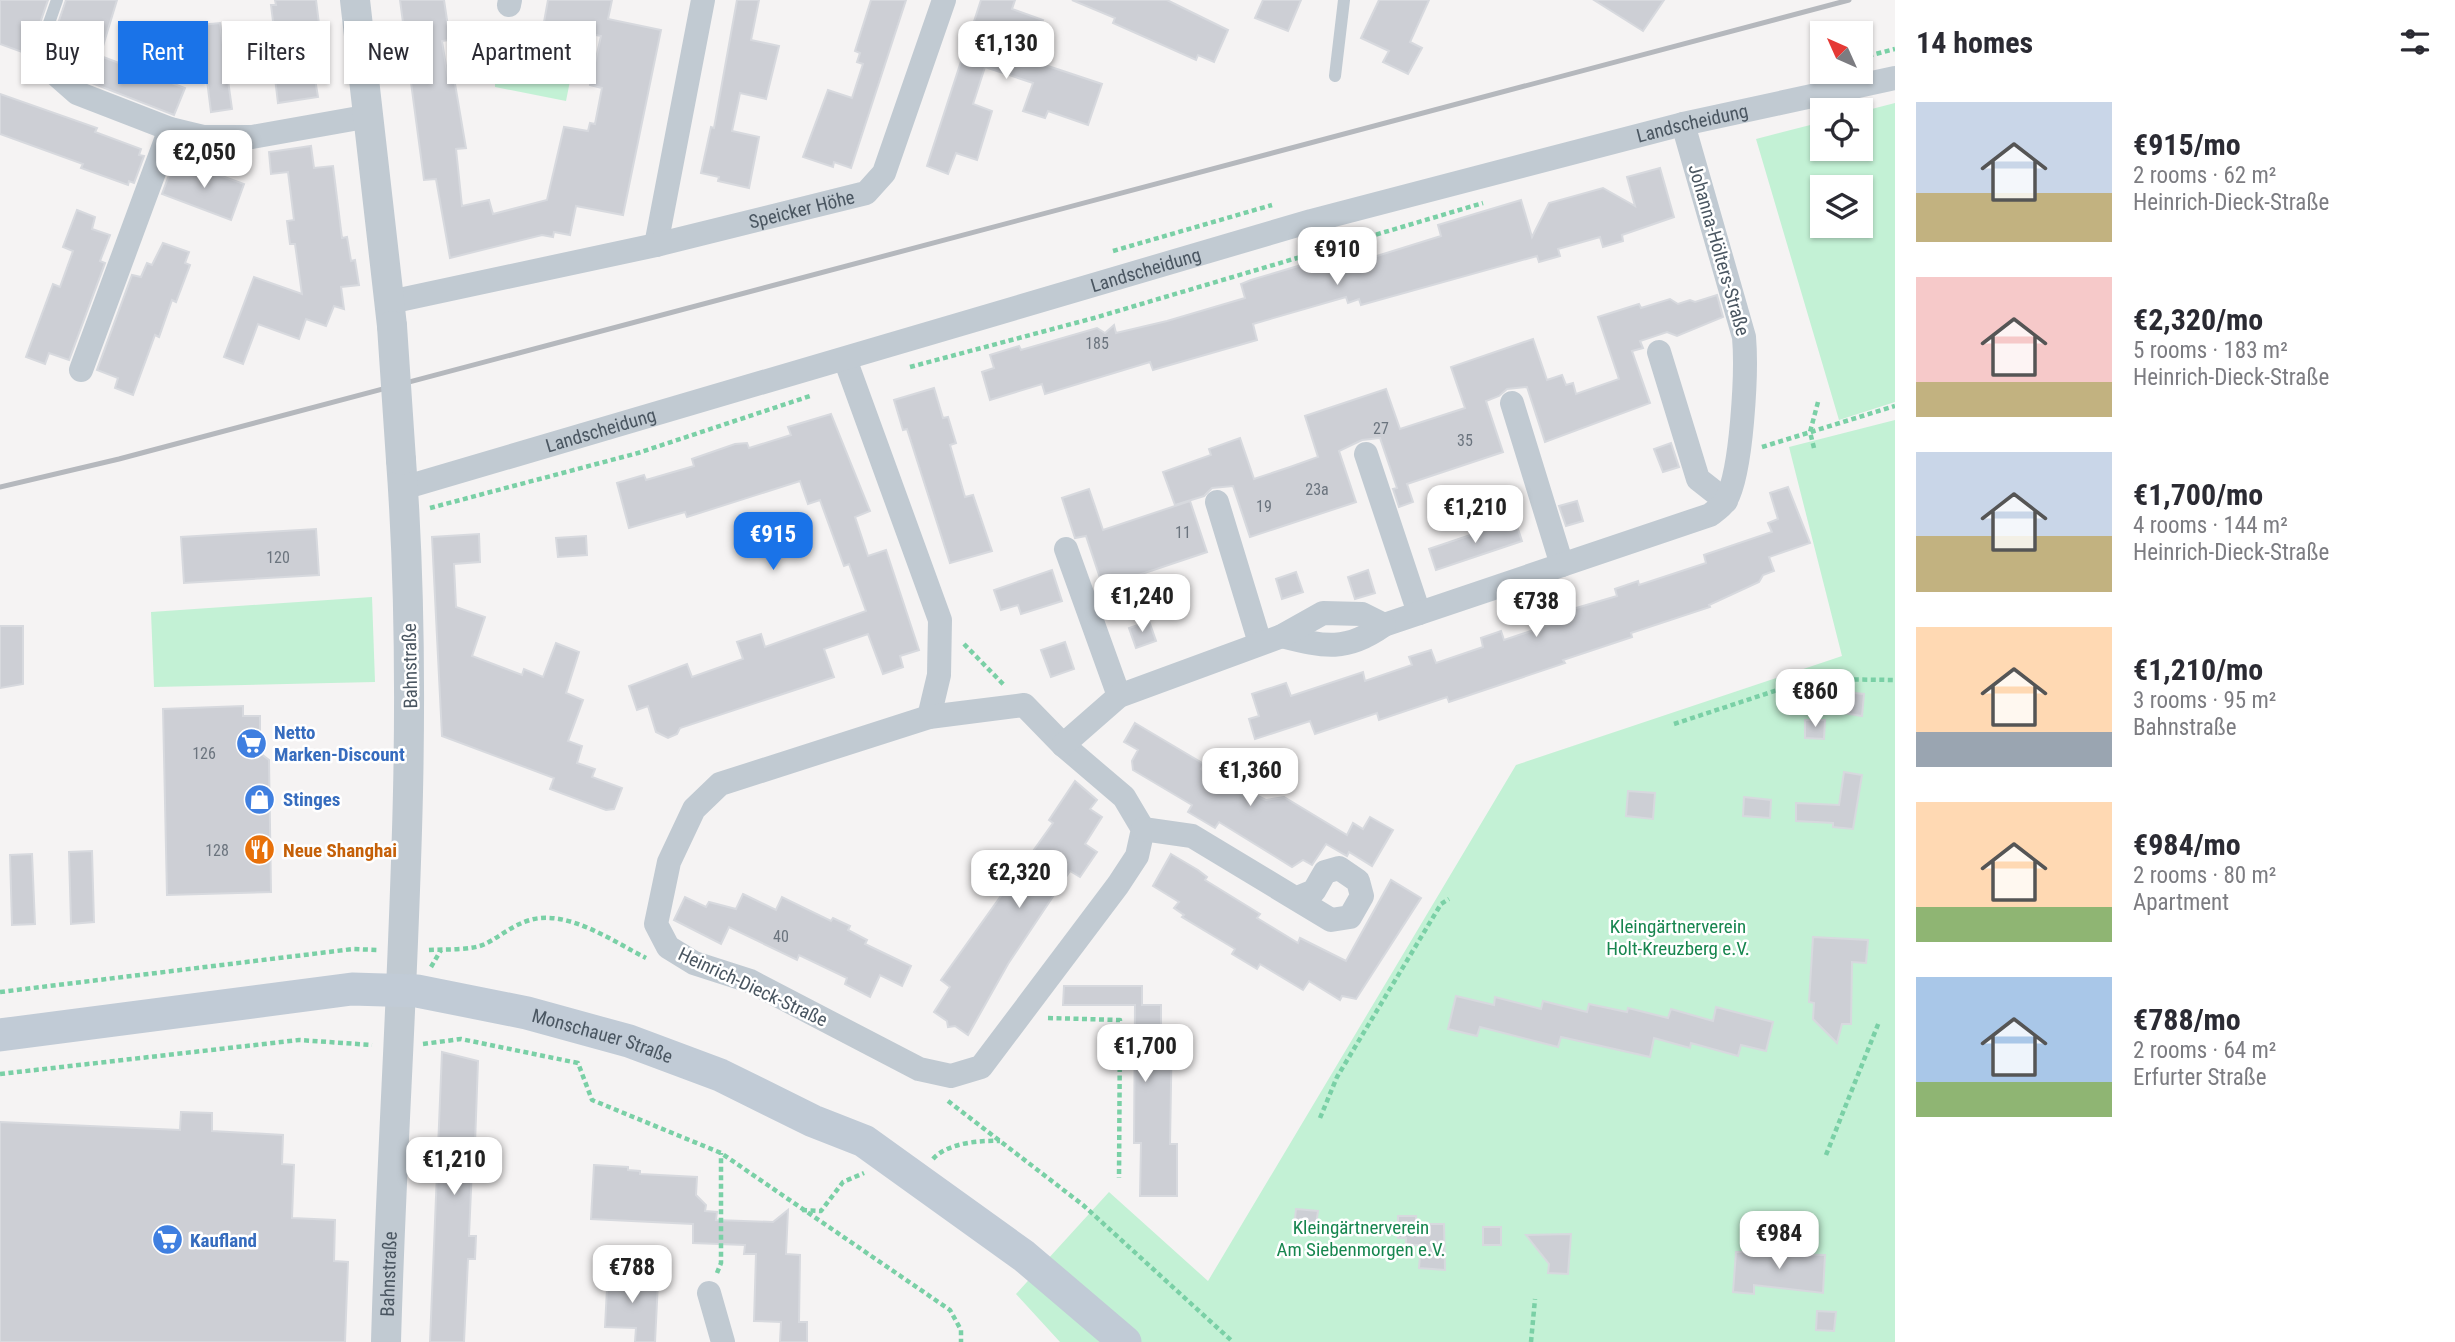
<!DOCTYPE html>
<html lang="en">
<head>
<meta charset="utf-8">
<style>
  body { margin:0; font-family:"Roboto Condensed",sans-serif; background:#f7f7f7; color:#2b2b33; height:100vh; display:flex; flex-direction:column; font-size:26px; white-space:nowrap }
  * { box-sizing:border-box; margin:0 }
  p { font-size:23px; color:#7c7c81 }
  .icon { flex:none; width:38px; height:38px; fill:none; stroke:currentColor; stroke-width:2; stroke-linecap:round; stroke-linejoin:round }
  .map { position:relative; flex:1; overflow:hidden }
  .drawer { display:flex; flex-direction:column; background:#fff; width:560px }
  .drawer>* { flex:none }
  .guide { position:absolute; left:21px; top:21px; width:665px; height:63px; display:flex; gap:14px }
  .needle { width:46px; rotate:315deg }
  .tools { position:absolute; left:1810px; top:21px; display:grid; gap:14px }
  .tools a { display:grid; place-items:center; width:63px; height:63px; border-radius:0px; background:#fff; box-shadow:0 2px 5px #0004; font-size:35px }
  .price { position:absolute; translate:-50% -60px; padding:0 16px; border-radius:14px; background:#fff; color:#222; font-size:23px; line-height:46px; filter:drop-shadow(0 2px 4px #0008) }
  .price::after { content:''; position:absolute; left:50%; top:42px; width:21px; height:16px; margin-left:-10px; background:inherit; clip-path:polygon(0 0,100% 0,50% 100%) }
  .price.current { background:#1a73e8; color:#fff }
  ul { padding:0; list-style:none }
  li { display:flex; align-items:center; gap:21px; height:175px; padding:0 21px }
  li span { display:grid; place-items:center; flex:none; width:196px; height:140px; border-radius:0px; color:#555 }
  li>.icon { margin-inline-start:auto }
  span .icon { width:84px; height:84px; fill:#fffc; stroke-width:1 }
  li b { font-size:30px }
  h2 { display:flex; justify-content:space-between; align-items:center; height:84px; padding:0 21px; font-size:30px }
  .tag { padding:0 24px; border-radius:0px; background:#fff; box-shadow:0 2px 5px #0004; font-size:24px; line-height:63px }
  .tag.current { background:#1a73e8; color:#fff }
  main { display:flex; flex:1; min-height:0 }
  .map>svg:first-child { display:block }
  .green { fill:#c3f1d5; fill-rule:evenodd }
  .building { fill:#cdcfd5; stroke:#d7d9de; stroke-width:2 }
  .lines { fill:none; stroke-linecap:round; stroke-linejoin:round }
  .path { stroke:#7ad0a6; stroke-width:4.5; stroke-dasharray:5 3.5; stroke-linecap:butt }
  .service { stroke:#c1cad2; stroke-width:12 }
  .minor { stroke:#c1cad2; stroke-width:24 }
  .tertiary { stroke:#c1cad2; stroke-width:30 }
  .secondary { stroke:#c1cbd6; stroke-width:33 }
  .rail { stroke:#b5b8bd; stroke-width:5 }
  .tertiary-bridge { stroke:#c1cad2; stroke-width:30 }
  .labels { text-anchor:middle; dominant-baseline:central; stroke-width:5; stroke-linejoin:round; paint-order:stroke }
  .number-label { font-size:16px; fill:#6b747e }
  .street-label { font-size:19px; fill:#4a5661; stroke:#fff }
  .shop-label { font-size:19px; font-weight:bold; fill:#366cbe; stroke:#fff; text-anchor:start }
  .food-label { font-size:19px; font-weight:bold; fill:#c56008; stroke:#fff; text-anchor:start }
  .park-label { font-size:19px; fill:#17864f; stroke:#fff }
</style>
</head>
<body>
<main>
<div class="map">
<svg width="1895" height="1342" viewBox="0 0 1895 1342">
  <rect width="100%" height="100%" fill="#f5f3f3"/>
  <g class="green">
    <path d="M515,29L578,41L566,101L495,87V75L509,76Z"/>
    <path d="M1895,103V402L1839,420L1756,139L1822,122V149H1860V112ZM1822,187H1860V226H1822Z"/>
    <path d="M1895,420V1342H1060L1016,1294L1109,1192L1208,1281L1516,765L1842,656L1789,447Z"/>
    <path d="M372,597L375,682L154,687L151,612Z"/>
  </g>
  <g class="building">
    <path d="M0,0H48L37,32L30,30L22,52L0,44Z"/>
    <path d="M66,0H117L100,56L53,38Z"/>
    <path d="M275,0H316L322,48L317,49L320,72L314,73L318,97L278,103L275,78H280L271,5H276Z"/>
    <path d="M400,0H444L450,40L442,41L448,78H454L466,148L456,149L462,206L489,200L493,214L547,200L564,127L588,131L590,123L595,124L602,88L590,85L601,36L565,29L563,37L542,33L548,0H612L608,19L661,30L623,215L576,206L570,235L554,232L553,237L542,235L450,258L436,179L424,180Z"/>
    <path d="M737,0H759L751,40L779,46L766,99L740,93L732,131L759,137L749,188L718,181L719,177L701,173L711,127L714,128Z"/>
    <path d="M871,0H906L851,168L834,162L833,167L803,157L828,90L852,98L863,64L857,62L860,53L855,51Z"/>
    <path d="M981,0H1015L1012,9L1043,20L1040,27L1050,31L1039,63L1102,84L1088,125L1048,111L1045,118L1023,111L1033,83L985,67L973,104L992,111L977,160L956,153L948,174L927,166Z"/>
    <path d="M1072,0H1167L1228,30L1214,62L1198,55L1196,60L1113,23L1115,18Z"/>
    <path d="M1263,0H1301L1288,31L1255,18Z"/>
    <path d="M1379,0H1429L1410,42L1422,48L1408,74L1383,62L1389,51L1361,38Z"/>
    <path d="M1594,0H1664L1643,31Z"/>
    <path d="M220,23L232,109L211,112L200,25Z"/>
    <path d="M98,55L185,88L174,115L89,82Z"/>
    <path d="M0,94L97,128L95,132L141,149L139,155L144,156L134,183L129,181L128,185L81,168L83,164L0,134Z"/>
    <path d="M311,146L314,168L333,166L342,238L347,237L351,261L355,260L359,285L341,287L344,309L334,306L326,326L306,319L299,339L258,324L243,364L224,357L254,277L302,294L295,244H290L287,221L294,220L288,172L271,174L269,152Z"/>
    <path d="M187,163L244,184L231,220L162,194L172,167L184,172Z"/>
    <path d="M1660,168L1674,217L1622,235L1623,241L1603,247L1600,237L1558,249L1560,256L1539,262L1537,256L1361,305L1359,299L1348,303L1346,297L1253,324L1257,340L1163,367L1153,370L1150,362L1045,394L1042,384L990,400L982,372L994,368L990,355L1019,346L1021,350L1097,328L1105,333L1114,325L1116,333L1167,321L1245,298L1241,284L1251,280L1345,252L1348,264L1380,255L1441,236L1438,225L1521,200L1532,237L1549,203L1603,188L1635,206L1627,177Z"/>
    <path d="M77,210L95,217L92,229L110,235L100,261L105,263L69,360L49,353L45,364L26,357L53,284L60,287L73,251L63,247Z"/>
    <path d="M163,243L189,252L185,263L190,265L176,302L172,300L159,337L155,335L133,395L115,388L118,378L97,370L132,275L141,277L147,263L152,265Z"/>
    <path d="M1717,295L1723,317L1677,336L1667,332L1640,341L1643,348L1632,351L1650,403L1545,442L1527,387L1507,389L1499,396L1486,401L1503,452L1407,484L1413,502L1399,507L1393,489L1397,488L1380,438L1362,440L1339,451L1356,502L1250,537L1233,486L1212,488L1204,496L1175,505L1163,472L1211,455L1209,449L1240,438L1254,479L1290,467L1318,457L1305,416L1386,389L1400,429L1465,408L1451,367L1533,339L1547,380L1562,375L1566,385L1573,383L1576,394L1619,379L1598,317L1639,304L1641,308L1670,299L1678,304L1690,300L1695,302Z"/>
    <path d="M934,388L943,418L948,417L956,443L950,445L965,497L973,495L992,551L950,563L907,429L903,430L894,400Z"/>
    <path d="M831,414L870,511L855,517L868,556L886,550L919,650L900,656L903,667L883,674L868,634L824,649L834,677L680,728L677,734L668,738L656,732L648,706L637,710L629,686L687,664L692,677L743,659L737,642L761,634L765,647L866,611L849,564L844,566L820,500L808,504L800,481L687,517L685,512L629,528L617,483L644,475L646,480L694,466L692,459L735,444L747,443L749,448L791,435L788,427Z"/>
    <path d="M1671,443L1679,467L1663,472L1654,449Z"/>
    <path d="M1788,487L1810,543L1769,557L1774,571L1763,575L1759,582L1709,605L1710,607L1631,633L1632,637L1563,660L1565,663L1449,702L1447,697L1379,720L1377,713L1315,734L1310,721L1255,739L1249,719L1259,716L1252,694L1286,683L1291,696L1363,672L1365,681L1412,665L1409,657L1431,650L1436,663L1483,647L1481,638L1501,631L1504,640L1552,624L1549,616L1617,596L1615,589L1638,581L1639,585L1706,563L1704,555L1772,532L1768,523L1778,519L1770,493Z"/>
    <path d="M1089,489L1103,530L1190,501L1207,552L1103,587L1086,536L1075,538L1062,498Z"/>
    <path d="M1577,501L1583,521L1566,526L1559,506Z"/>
    <path d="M1515,520L1522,541L1436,570L1429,549Z"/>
    <path d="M316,529L319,575L184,583L181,537Z"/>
    <path d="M479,534L480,562L454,564L456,607L485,617L472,656L522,675L524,669L543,677L556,643L579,652L566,693L583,700L568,741L582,746L577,763L595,769L592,777L622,788L614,809L606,810L550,789L554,778L442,736L432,537Z"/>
    <path d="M586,536L587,555L558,557L556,538Z"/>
    <path d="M1052,570L1062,601L1021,614L1018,605L1001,610L994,590Z"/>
    <path d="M1368,570L1375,593L1355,599L1348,577Z"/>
    <path d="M1296,572L1303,592L1282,599L1276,579Z"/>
    <path d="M1149,621L1156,641L1136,648L1129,628Z"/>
    <path d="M0,626H23V684L0,688Z"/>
    <path d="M1065,642L1074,669L1051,677L1041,650Z"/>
    <path d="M1845,692L1864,694L1862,716L1843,713Z"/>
    <path d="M243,706V716H260V753L269,760L271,892L167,895L163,709Z"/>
    <path d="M1805,720H1825L1824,739L1805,738Z"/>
    <path d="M1135,723L1204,764L1201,769L1247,797L1250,792L1266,800L1284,797L1347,835L1353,823L1363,829L1370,817L1393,830L1372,866L1349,852L1347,856L1326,844L1312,865L1303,860L1292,867L1219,822L1215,828L1188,812L1192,805L1133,770L1132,761L1138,750L1124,742Z"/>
    <path d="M1844,772L1862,775L1853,829L1833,827V823L1796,821V803L1839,805Z"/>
    <path d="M1075,781L1097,800L1090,809L1102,817L1085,844L1097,852L1080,877L1070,871L1008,964L968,1035L955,1026L948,1027L947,1021L934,1012L950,987L941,980L1053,823L1049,820Z"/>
    <path d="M1628,791L1655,793L1653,819L1626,816Z"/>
    <path d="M1744,797L1771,800L1770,818L1743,816Z"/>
    <path d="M92,851L94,922L71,924L69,852Z"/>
    <path d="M32,854L35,924L12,925L10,855Z"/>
    <path d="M1171,854L1198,870L1207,877L1205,880L1260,914L1257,918L1298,943L1300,938L1346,961L1391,880L1421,898L1356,999L1342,996L1340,1000L1309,981L1303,990L1260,964L1257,969L1232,954L1235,949L1182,917L1184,915L1174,908L1179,902L1153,886Z"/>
    <path d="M743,894L776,910L782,897L831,921L833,918L850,926L848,930L867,940L865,944L911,966L902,986L880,975L870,997L845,984L847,978L799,955L797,960L729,927L721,944L674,920L685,897L706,907L709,902L736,909Z"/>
    <path d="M1813,937L1868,940L1866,963L1852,962L1851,1024H1842L1837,1043L1813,1019L1814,1003L1809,1002Z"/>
    <path d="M1064,986H1142V1005H1161V1026H1172L1170,1144H1177V1196H1140L1141,1143H1134L1135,1005H1063Z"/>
    <path d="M1456,996L1494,1005L1495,997L1541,1009L1543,1001L1587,1012L1589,1004L1627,1012L1628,1008L1668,1018L1671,1009L1713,1021L1716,1007L1773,1022L1766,1051L1741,1045L1738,1056L1691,1043L1690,1048L1654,1038L1650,1057L1561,1037L1558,1047L1480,1027L1477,1036L1448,1029Z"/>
    <path d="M442,1052L478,1061L475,1144H482L481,1167H472L469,1236H476L475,1259H468L464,1342H430Z"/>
    <path d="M181,1112L212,1113V1131L283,1135L282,1164L294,1165L292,1218L335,1220L334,1261L348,1262L345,1342H0V1122L180,1130Z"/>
    <path d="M594,1165L628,1167V1170L640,1171V1174L697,1177L696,1195L706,1205L705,1211L717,1212L716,1220L773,1222L788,1210L786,1254L800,1255L799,1322H807V1342H780L781,1322L754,1321L756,1254H744L745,1245L693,1243V1224L591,1219Z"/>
    <path d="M1296,1209L1318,1211L1315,1232L1294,1229Z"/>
    <path d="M1398,1216H1416V1224H1444L1445,1270L1419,1268L1421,1245H1406V1238H1398Z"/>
    <rect x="1483" y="1227" width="18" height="18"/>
    <path d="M1571,1234L1568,1274L1548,1273L1549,1264L1526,1235Z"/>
    <path d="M1786,1251V1254L1825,1255L1823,1293L1754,1285V1294L1733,1292L1736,1252Z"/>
    <path d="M608,1269L630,1270L629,1281L658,1282L655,1342H635L636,1328L605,1327Z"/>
    <path d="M1817,1311L1836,1312L1834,1331L1816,1330Z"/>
  </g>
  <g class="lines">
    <g class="path">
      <path d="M1860,58L1895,49"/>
      <path d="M1113,251L1272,205"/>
      <path d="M910,367L1094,318L1483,203"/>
      <path d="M1762,447L1895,406"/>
      <path d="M1814,448L1810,432L1818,402"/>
      <path d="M430,508L638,453L810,396"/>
      <path d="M964,644L1004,685"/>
      <path d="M1674,724L1811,679L1895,680"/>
      <path d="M429,950C445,949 473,951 487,943C502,935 513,925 530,920C568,909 614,942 646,958"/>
      <path d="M431,967L441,950"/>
      <path d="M0,992L353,949L378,950"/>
      <path d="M1048,1018L1120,1020L1119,1178"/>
      <path d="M423,1044L461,1039L578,1063L592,1100L721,1153L950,1310L961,1330V1342"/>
      <path d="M0,1074L299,1040L372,1045"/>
      <path d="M948,1101L1083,1205L1233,1342"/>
      <path d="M1320,1118L1337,1077L1441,904L1449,899"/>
      <path d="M1826,1155L1879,1022"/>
      <path d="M933,1159C947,1143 980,1140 1000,1141"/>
      <path d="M802,1210L821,1211L843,1182L864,1173"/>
      <path d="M717,1273L721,1263V1153"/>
      <path d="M1531,1342L1535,1299"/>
    </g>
    <g class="service">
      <path d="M52,71L41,46L57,0"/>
      <path d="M1335,76L1344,0"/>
    </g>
    <g class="minor">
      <path d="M509,5L510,0"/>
      <path d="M52,71L77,93L170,129L203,137H252L370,116"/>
      <path d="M656,245L703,0"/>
      <path id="s1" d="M390,302L656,245L866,193L884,173L944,0"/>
      <path d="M1659,352L1698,479L1726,501"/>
      <path d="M845,359L940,620L939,675L929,717"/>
      <path d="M81,370L170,129"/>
      <path d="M1512,403L1562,565"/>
      <path d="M1366,454L1419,613"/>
      <path id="s2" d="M403,488L1311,221L1683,124L1895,78"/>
      <path d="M1217,502L1260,643"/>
      <path d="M1066,549L1119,696"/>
      <path d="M1282,636C1325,647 1346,652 1384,625L1710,515C1715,511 1723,506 1726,500C1742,472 1747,371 1744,337L1683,124"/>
      <path d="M1024,705L1063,745L1124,797L1143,829L1137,856L1118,885L981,1067L951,1076L919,1069L750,981L694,963L668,947L656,924L669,862L694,809L720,784L929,717Z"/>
      <path d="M1063,745L1119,696L1282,636L1323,613L1362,614L1384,625"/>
      <path d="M1143,829L1192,836L1331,920L1350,917L1362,896L1358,881L1339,868L1325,872L1314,891L1297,898"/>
      <path d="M709,1293L723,1342"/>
    </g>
    <g class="tertiary">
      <path d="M355,0L392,326"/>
      <path id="s3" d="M386,1342C394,1048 423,755 401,460"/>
    </g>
    <path class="secondary" id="s4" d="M0,1035L352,989L417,991L527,1013L629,1041L720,1075L813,1121L864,1141L1024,1256L1125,1342"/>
    <path class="rail" d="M0,487L119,459L1849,0"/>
    <path class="tertiary-bridge" d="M392,326L401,460"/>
  </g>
  <defs>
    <symbol id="supermarket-disc" viewBox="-11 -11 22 22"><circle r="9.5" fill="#3f7fe0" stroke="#fff"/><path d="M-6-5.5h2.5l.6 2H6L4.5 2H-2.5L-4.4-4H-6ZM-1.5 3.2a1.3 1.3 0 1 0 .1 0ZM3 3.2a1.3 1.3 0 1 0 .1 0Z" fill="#fff"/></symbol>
    <symbol id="shop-disc" viewBox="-11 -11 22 22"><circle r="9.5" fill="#3f7fe0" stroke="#fff"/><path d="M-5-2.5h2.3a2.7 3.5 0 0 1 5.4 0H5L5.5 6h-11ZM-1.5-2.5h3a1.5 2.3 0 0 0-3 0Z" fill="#fff"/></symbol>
    <symbol id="restaurant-disc" viewBox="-11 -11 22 22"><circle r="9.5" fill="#e8710a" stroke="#fff"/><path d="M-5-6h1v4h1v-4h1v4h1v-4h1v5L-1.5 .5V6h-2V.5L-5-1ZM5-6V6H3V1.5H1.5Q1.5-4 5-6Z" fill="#fff"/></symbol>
  </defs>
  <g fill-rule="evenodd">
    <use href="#supermarket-disc" x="234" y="726" width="35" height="35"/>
    <use href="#shop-disc" x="242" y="782" width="35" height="35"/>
    <use href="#restaurant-disc" x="242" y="832" width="35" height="35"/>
    <use href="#supermarket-disc" x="150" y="1222" width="35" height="35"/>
  </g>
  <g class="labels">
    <g class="number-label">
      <text x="1097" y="343">185</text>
      <text x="1381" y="428">27</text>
      <text x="1465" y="440">35</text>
      <text x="1317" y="489">23a</text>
      <text x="1264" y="506">19</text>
      <text x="1183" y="532">11</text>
      <text x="278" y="557">120</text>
      <text x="204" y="753">126</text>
      <text x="217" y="850">128</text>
      <text x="781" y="936">40</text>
    </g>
    <g class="street-label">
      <text stroke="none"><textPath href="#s2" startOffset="1340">Landscheidung</textPath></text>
      <text stroke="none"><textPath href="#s1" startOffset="422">Speicker Höhe</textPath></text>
      <text transform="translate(1719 250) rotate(74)">Johanna-Hölters-Straße</text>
      <text stroke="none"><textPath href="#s2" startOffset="774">Landscheidung</textPath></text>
      <text stroke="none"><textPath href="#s2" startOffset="206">Landscheidung</textPath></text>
      <text transform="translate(410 666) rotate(-91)">Bahnstraße</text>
      <text transform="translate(753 987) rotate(25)">Heinrich-Dieck-Straße</text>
      <text stroke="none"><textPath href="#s4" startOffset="611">Monschauer Straße</textPath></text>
      <text stroke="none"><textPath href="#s3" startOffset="68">Bahnstraße</textPath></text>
    </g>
    <g class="shop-label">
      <text x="274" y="732">Netto<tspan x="274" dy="22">Marken-Discount</tspan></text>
      <text x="283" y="799">Stinges</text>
      <text x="190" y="1240">Kaufland</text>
    </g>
    <g class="food-label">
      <text x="283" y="850">Neue Shanghai</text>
    </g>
    <g class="park-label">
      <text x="1678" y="926">Kleingärtnerverein<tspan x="1678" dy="22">Holt-Kreuzberg e.V.</tspan></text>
      <text x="1361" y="1227">Kleingärtnerverein<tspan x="1361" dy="22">Am Siebenmorgen e.V.</tspan></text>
    </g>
  </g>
</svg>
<div class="tools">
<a><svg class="needle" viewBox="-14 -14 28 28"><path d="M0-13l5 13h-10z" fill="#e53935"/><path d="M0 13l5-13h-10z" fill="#7c7c81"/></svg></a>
<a><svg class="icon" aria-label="locate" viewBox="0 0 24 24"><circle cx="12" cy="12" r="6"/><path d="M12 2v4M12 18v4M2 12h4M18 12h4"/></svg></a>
<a><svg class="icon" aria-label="layers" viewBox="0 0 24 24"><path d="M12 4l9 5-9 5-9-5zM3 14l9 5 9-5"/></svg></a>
</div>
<b class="price" style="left:1006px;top:81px">€1,130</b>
<b class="price" style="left:204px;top:190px">€2,050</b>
<b class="price" style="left:1337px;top:287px">€910</b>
<b class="price" style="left:1475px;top:545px">€1,210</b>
<b class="price current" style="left:773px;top:572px">€915</b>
<b class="price" style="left:1142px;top:634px">€1,240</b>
<b class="price" style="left:1536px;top:639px">€738</b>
<b class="price" style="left:1815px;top:729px">€860</b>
<b class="price" style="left:1250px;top:808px">€1,360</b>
<b class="price" style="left:1019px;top:910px">€2,320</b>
<b class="price" style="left:1145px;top:1084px">€1,700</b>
<b class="price" style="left:454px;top:1197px">€1,210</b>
<b class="price" style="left:1779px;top:1271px">€984</b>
<b class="price" style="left:632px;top:1305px">€788</b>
<div class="guide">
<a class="tag">Buy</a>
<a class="tag current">Rent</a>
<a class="tag">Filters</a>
<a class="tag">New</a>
<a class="tag">Apartment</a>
</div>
</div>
<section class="drawer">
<h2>14 homes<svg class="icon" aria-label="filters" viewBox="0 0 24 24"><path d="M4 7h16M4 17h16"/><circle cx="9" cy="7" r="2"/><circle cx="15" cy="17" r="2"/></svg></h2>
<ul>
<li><span style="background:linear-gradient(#c9d6e8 65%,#c2b280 0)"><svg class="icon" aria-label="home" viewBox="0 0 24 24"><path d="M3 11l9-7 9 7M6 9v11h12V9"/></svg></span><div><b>€915/mo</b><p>2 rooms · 62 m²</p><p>Heinrich-Dieck-Straße</p></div></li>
<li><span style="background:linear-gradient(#f6c9c9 75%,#c2b280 0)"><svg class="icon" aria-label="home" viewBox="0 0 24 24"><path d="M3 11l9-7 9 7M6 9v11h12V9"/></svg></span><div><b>€2,320/mo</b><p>5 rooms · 183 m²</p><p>Heinrich-Dieck-Straße</p></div></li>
<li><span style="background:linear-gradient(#c9d6e8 60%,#c2b280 0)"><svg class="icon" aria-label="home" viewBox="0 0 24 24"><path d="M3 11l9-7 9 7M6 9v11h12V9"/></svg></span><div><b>€1,700/mo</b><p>4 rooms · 144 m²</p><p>Heinrich-Dieck-Straße</p></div></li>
<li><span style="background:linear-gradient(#ffd9b3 75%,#9aa5b1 0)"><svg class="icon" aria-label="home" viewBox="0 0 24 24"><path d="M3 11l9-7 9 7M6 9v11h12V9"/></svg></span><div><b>€1,210/mo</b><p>3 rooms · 95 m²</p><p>Bahnstraße</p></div></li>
<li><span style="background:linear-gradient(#ffd9b3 75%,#8fb573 0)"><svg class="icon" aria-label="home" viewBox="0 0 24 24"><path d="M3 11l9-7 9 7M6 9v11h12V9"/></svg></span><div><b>€984/mo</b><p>2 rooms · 80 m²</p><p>Apartment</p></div></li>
<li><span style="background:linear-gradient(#a9c7e8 75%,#8fb573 0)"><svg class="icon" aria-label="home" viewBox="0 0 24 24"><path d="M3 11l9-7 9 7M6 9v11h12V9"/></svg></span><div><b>€788/mo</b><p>2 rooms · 64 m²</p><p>Erfurter Straße</p></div></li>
</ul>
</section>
</main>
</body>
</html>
